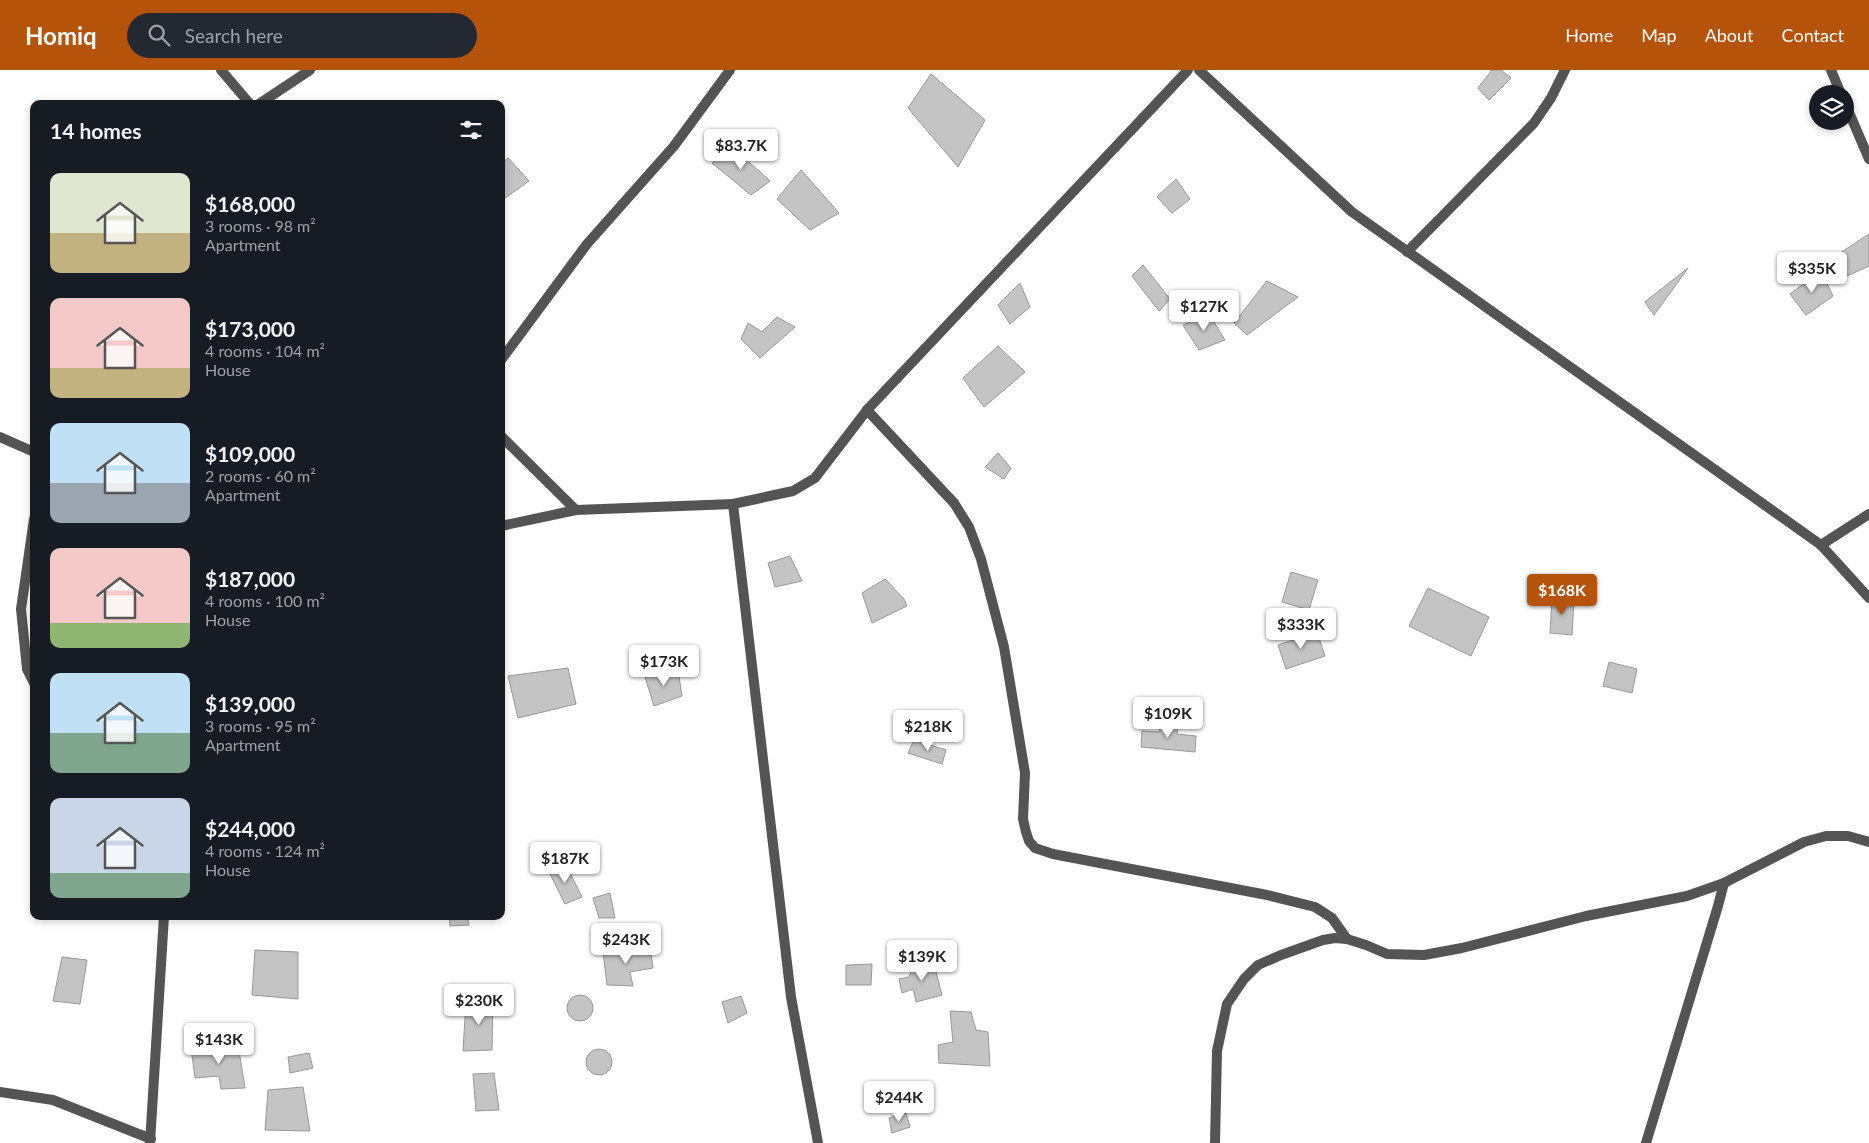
<!DOCTYPE html>
<html lang="en">
<head>
<meta charset="utf-8">
<style>
  body { margin:0; font-family:Lato,sans-serif; background:#242831; color:#f1f3f6; height:100vh; display:flex; flex-direction:column; font-size:19px; white-space:nowrap }
  * { box-sizing:border-box; margin:0 }
  p { font-size:16px; color:#9ea1a6 }
  .icon { flex:none; width:28px; height:28px; fill:none; stroke:currentColor; stroke-width:2; stroke-linecap:round; stroke-linejoin:round }
  .map { position:relative; flex:1; overflow:hidden }
  .sheet { position:absolute; left:30px; top:30px; width:475px; height:820px; display:flex; flex-direction:column; background:#171b24; border-radius:10px; box-shadow:0 2px 8px #0003 }
  .sheet>* { flex:none }
  .buttons { position:absolute; left:1809px; top:15px; display:grid; gap:10px }
  .buttons a { display:grid; place-items:center; width:45px; height:45px; border-radius:50%; background:#171b24; box-shadow:0 2px 8px #0003; font-size:25px }
  .price { position:absolute; translate:-50% -42px; padding:0 11px; border-radius:5px; background:#fff; color:#222; font-size:16px; line-height:32px; filter:drop-shadow(0 1px 2px #0008) }
  .price::after { content:''; position:absolute; left:50%; top:30px; width:15px; height:11px; margin-left:-8px; background:inherit; clip-path:polygon(0 0,100% 0,50% 100%) }
  .price.active { background:#b45309; color:#fff }
  ul { padding:0; list-style:none }
  li { display:flex; align-items:center; gap:15px; height:125px; padding:0 20px }
  li span { display:grid; place-items:center; flex:none; width:140px; height:100px; border-radius:10px; color:#555 }
  li>.icon { margin-inline-start:auto }
  span .icon { width:60px; height:60px; fill:#fffc; stroke-width:1 }
  li b { font-size:21px }
  h2 { display:flex; justify-content:space-between; align-items:center; height:60px; padding:0 20px; font-size:21px }
  header { display:flex; align-items:center; gap:30px; box-sizing:border-box; height:70px; padding:0 25px; background:#b45309; color:#fff }
  header strong { font-size:24px }
  nav { display:flex; gap:28px; margin-inline-start:auto; font-size:18px }
  .search { width:350px; height:45px; background:#242831; display:flex; align-items:center; gap:12px; box-sizing:border-box; padding:0 18px; border-radius:28px; color:#9ea1a6; font-size:19px }
  .map>svg:first-child { display:block }
  .building { fill:#c4c4c4; stroke:#989898 }
  .lines { fill:none; stroke-linecap:round; stroke-linejoin:round }
  .minor { stroke:#545454; stroke-width:10 }
</style>
</head>
<body>
<header>
<strong>Homiq</strong>
<div class="search"><svg class="icon" aria-label="search" viewBox="0 0 24 24"><circle cx="10" cy="10" r="6"/><path d="M15 15l6 6"/></svg>Search here</div>
<nav><a>Home</a><a>Map</a><a>About</a><a>Contact</a></nav>
</header>
<div class="map">
<svg width="1869" height="1073" viewBox="0 0 1869 1073">
  <rect width="100%" height="100%" fill="#fff"/>
  <g class="building">
    <path d="M1492,0H1501L1511,8L1489,30L1478,18Z"/>
    <path d="M931,4L985,50L958,97L908,38Z"/>
    <path d="M732,77L770,111L751,125L712,93Z"/>
    <path d="M508,88L529,111L505,128L501,123V94Z"/>
    <path d="M801,100L839,143L810,160L777,129Z"/>
    <path d="M1176,109L1190,129L1172,143L1157,127Z"/>
    <path d="M1869,164V196L1847,206L1834,187Z"/>
    <path d="M1143,195L1170,229L1159,241L1132,206Z"/>
    <path d="M1688,198L1654,245L1645,232Z"/>
    <path d="M1821,201L1833,226L1806,245L1790,224Z"/>
    <path d="M1267,211L1298,227L1247,265L1234,253Z"/>
    <path d="M1020,213L1030,237L1010,254L998,235Z"/>
    <path d="M1209,244L1225,270L1199,280L1183,255Z"/>
    <path d="M777,247L795,257L760,288L741,269L748,253L762,262Z"/>
    <path d="M998,276L1025,302L984,337L963,308Z"/>
    <path d="M998,383L1011,398L1004,409L985,397Z"/>
    <path d="M790,486L802,511L775,517L768,493Z"/>
    <path d="M1291,502L1318,510L1309,540L1282,532Z"/>
    <path d="M885,509L904,529L907,536L872,553L862,523Z"/>
    <path d="M1428,518L1489,547L1471,586L1409,556Z"/>
    <path d="M1552,528L1574,530L1572,565L1550,563Z"/>
    <path d="M1317,562L1325,586L1286,599L1278,575Z"/>
    <path d="M1609,592L1637,599L1632,623L1603,616Z"/>
    <path d="M568,598L576,634L518,648L508,606Z"/>
    <path d="M678,600L682,626L654,636L645,607Z"/>
    <path d="M1160,652L1178,653L1177,664L1196,666L1195,682L1141,677L1142,661L1159,662Z"/>
    <path d="M914,670L946,680L942,694L908,683Z"/>
    <path d="M565,793L582,827L565,834L549,802Z"/>
    <path d="M610,823L615,848H599L593,828Z"/>
    <path d="M449,846H468L469,855L450,856Z"/>
    <path d="M650,878L653,898L630,902L633,916L607,915L603,882Z"/>
    <path d="M255,880L298,882V929L252,925Z"/>
    <path d="M62,887L87,890L80,934L53,931Z"/>
    <path d="M933,890L942,925L916,932L913,919L902,923L899,909L909,907L913,896Z"/>
    <path d="M872,894L871,915H846V895Z"/>
    <circle cx="580" cy="938" r="13"/>
    <path d="M741,926L747,943L728,953L722,932Z"/>
    <path d="M493,929L492,980L463,981L466,931Z"/>
    <path d="M950,941L971,942L976,960L988,962L990,996L939,993L938,975L953,972Z"/>
    <path d="M238,975L245,1018L221,1019L219,1006L195,1008L191,978Z"/>
    <circle cx="599" cy="992" r="13"/>
    <path d="M309,983L313,998L290,1003L288,987Z"/>
    <path d="M494,1003L499,1040L476,1041L473,1004Z"/>
    <path d="M303,1017L310,1061L265,1060L268,1020Z"/>
    <path d="M906,1043L910,1057L892,1063L889,1048Z"/>
  </g>
  <g class="lines">
    <g class="minor">
      <path d="M221,0L250,34"/>
      <path d="M1199,0L1352,142L1821,475L1869,528"/>
      <path d="M1831,0L1841,24"/>
      <path d="M1845,33L1869,89"/>
      <path d="M259,34L310,0"/>
      <path d="M1407,182L1534,53L1551,28L1565,0"/>
      <path d="M501,290L587,174L674,76L730,0"/>
      <path d="M867,340L954,433L969,457L981,489L1004,577L1025,703L1023,749L1026,762L1029,771L1035,778L1053,784L1267,825L1315,837L1332,848L1347,869"/>
      <path d="M501,366L576,440"/>
      <path d="M0,367L34,382"/>
      <path d="M34,449L21,539L27,599L34,613"/>
      <path d="M501,456L576,440L733,434"/>
      <path d="M1821,475L1869,444"/>
      <path d="M0,1022L53,1030L151,1069"/>
      <path d="M150,1073L164,846"/>
      <path d="M818,1073L791,927L733,434L793,421L815,408L867,340L1188,0"/>
      <path d="M1215,1073L1217,981L1227,934L1244,909L1258,895L1281,885L1323,870L1335,868L1347,869L1366,875L1387,884L1424,885L1462,878L1586,846L1687,826L1724,813L1804,772L1826,766H1848L1869,772"/>
      <path d="M1646,1073L1718,836L1724,813"/>
    </g>
  </g>
</svg>
<div class="buttons">
<a><svg class="icon" aria-label="layers" viewBox="0 0 24 24"><path d="M12 4l9 5-9 5-9-5zM3 14l9 5 9-5"/></svg></a>
</div>
<b class="price" style="left:741px;top:101px">$83.7K</b>
<b class="price" style="left:1812px;top:224px">$335K</b>
<b class="price" style="left:1204px;top:262px">$127K</b>
<b class="price active" style="left:1562px;top:546px">$168K</b>
<b class="price" style="left:1301px;top:580px">$333K</b>
<b class="price" style="left:664px;top:617px">$173K</b>
<b class="price" style="left:1168px;top:669px">$109K</b>
<b class="price" style="left:928px;top:682px">$218K</b>
<b class="price" style="left:565px;top:814px">$187K</b>
<b class="price" style="left:626px;top:895px">$243K</b>
<b class="price" style="left:922px;top:912px">$139K</b>
<b class="price" style="left:479px;top:956px">$230K</b>
<b class="price" style="left:219px;top:995px">$143K</b>
<b class="price" style="left:899px;top:1053px">$244K</b>
<section class="sheet">
<h2>14 homes<svg class="icon" aria-label="filters" viewBox="0 0 24 24"><path d="M4 7h16M4 17h16"/><circle cx="9" cy="7" r="2"/><circle cx="15" cy="17" r="2"/></svg></h2>
<ul>
<li><span style="background:linear-gradient(#dfe7d0 60%,#c2b280 0)"><svg class="icon" aria-label="home" viewBox="0 0 24 24"><path d="M3 11l9-7 9 7M6 9v11h12V9"/></svg></span><div><b>$168,000</b><p>3 rooms · 98 m²</p><p>Apartment</p></div></li>
<li><span style="background:linear-gradient(#f6c9c9 70%,#c2b280 0)"><svg class="icon" aria-label="home" viewBox="0 0 24 24"><path d="M3 11l9-7 9 7M6 9v11h12V9"/></svg></span><div><b>$173,000</b><p>4 rooms · 104 m²</p><p>House</p></div></li>
<li><span style="background:linear-gradient(#bfe0f5 60%,#9aa5b1 0)"><svg class="icon" aria-label="home" viewBox="0 0 24 24"><path d="M3 11l9-7 9 7M6 9v11h12V9"/></svg></span><div><b>$109,000</b><p>2 rooms · 60 m²</p><p>Apartment</p></div></li>
<li><span style="background:linear-gradient(#f6c9c9 75%,#8fb573 0)"><svg class="icon" aria-label="home" viewBox="0 0 24 24"><path d="M3 11l9-7 9 7M6 9v11h12V9"/></svg></span><div><b>$187,000</b><p>4 rooms · 100 m²</p><p>House</p></div></li>
<li><span style="background:linear-gradient(#bfe0f5 60%,#7fa58c 0)"><svg class="icon" aria-label="home" viewBox="0 0 24 24"><path d="M3 11l9-7 9 7M6 9v11h12V9"/></svg></span><div><b>$139,000</b><p>3 rooms · 95 m²</p><p>Apartment</p></div></li>
<li><span style="background:linear-gradient(#c9d6e8 75%,#7fa58c 0)"><svg class="icon" aria-label="home" viewBox="0 0 24 24"><path d="M3 11l9-7 9 7M6 9v11h12V9"/></svg></span><div><b>$244,000</b><p>4 rooms · 124 m²</p><p>House</p></div></li>
</ul>
</section>
</div>
</body>
</html>
